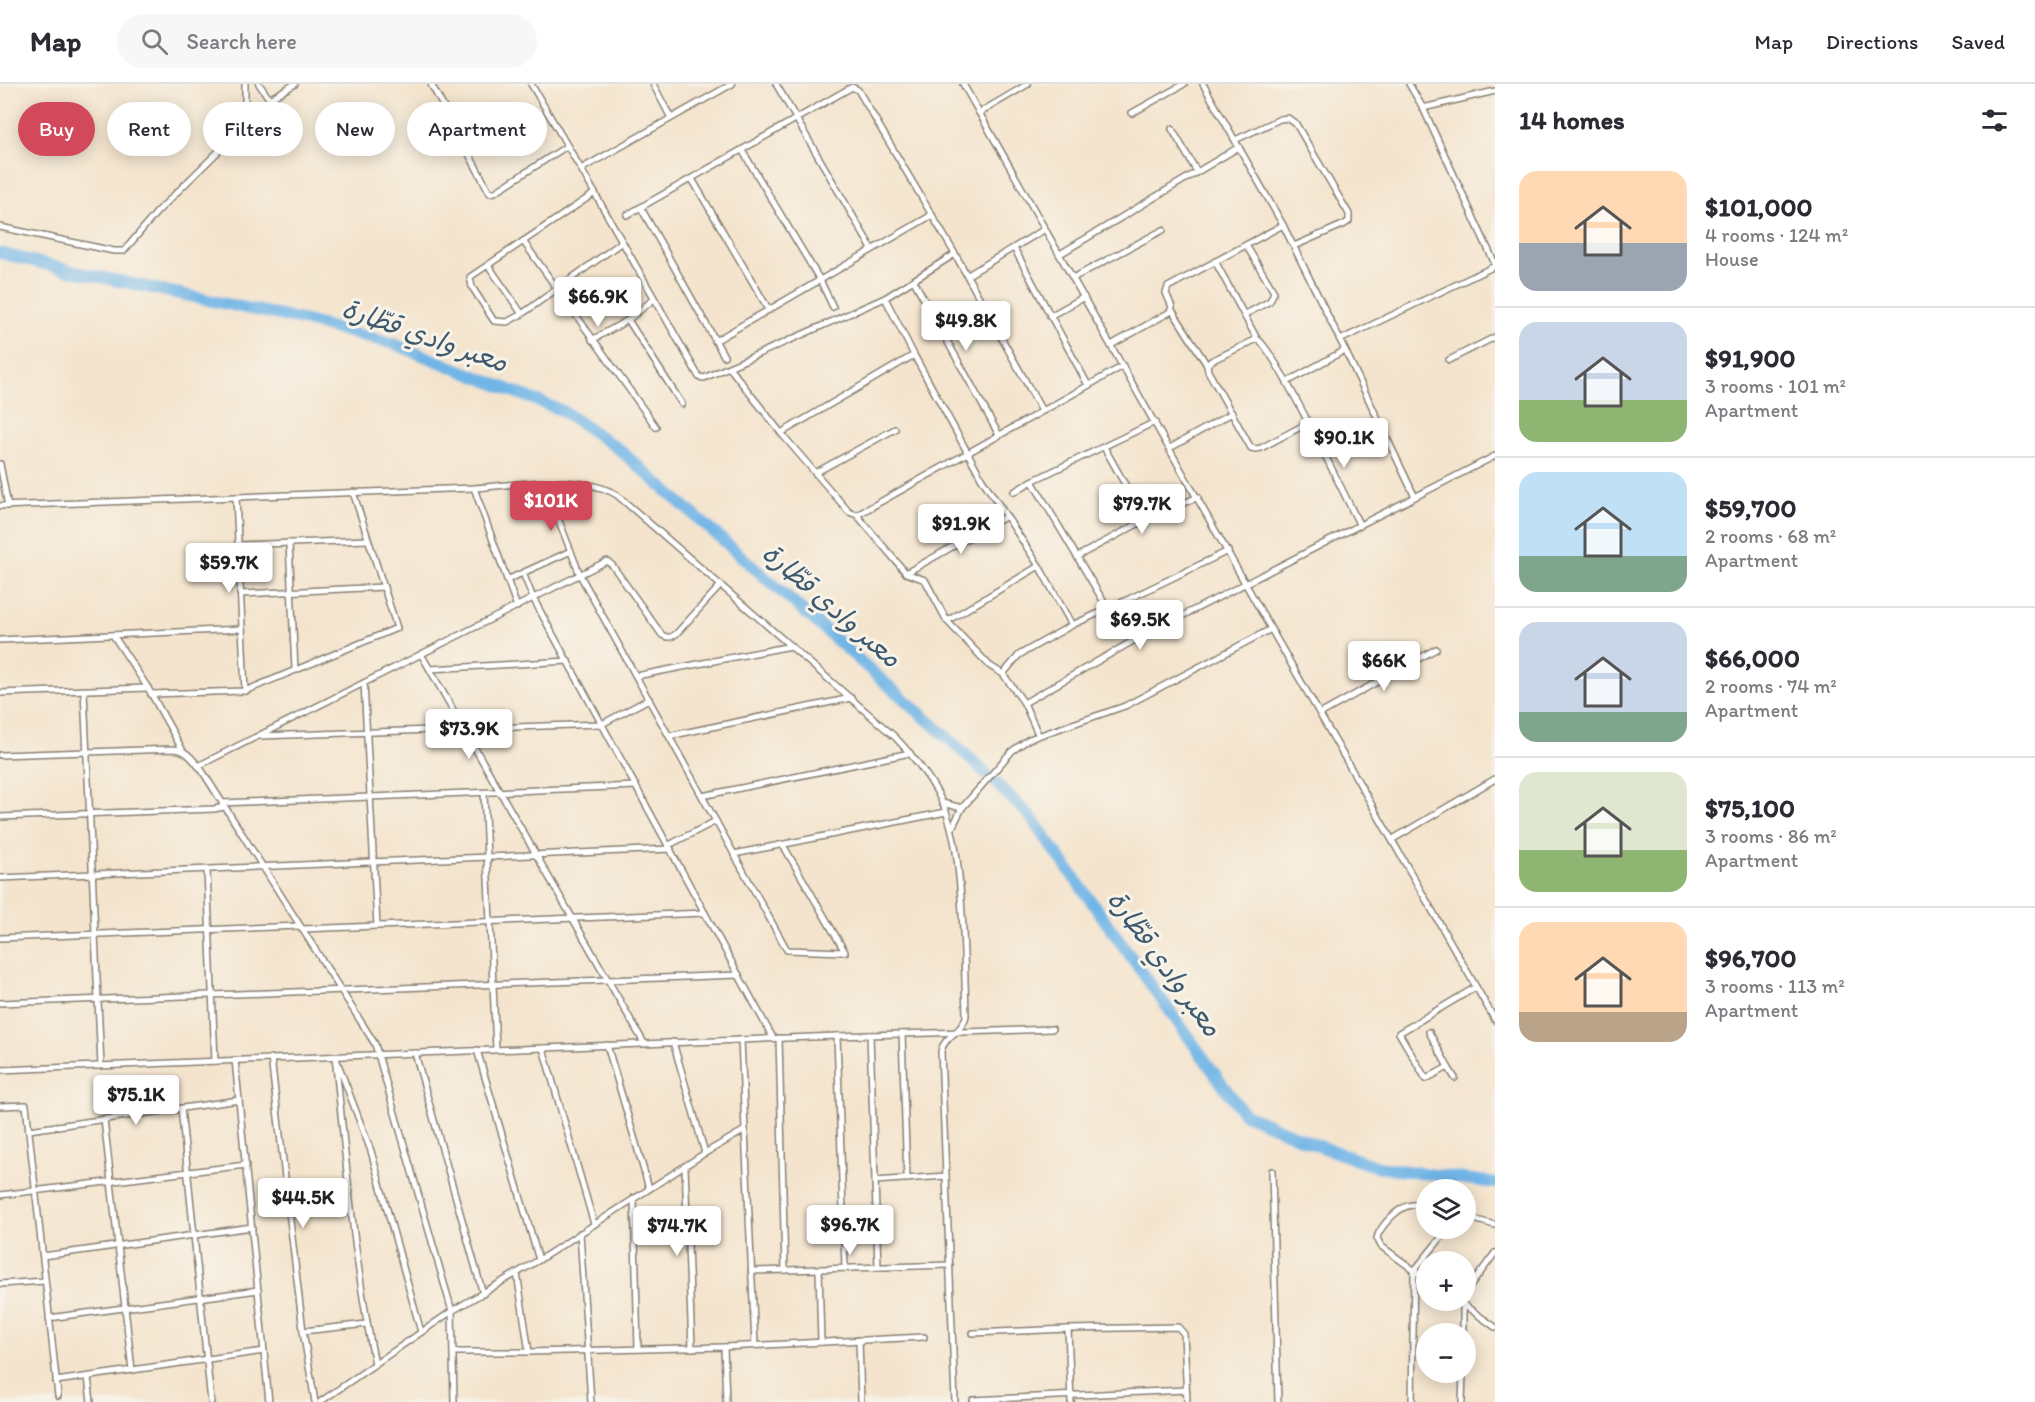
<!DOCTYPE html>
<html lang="en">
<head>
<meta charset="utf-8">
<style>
  body { margin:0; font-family:Itim,"Playpen Sans Arabic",sans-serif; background:#f7f7f7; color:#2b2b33; height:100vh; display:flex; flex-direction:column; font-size:22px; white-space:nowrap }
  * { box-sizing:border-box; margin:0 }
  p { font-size:20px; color:#7c7c81 }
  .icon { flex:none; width:33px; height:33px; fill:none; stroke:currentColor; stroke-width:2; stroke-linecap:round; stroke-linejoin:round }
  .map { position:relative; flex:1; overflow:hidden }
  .drawer { display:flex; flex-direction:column; background:#fff; width:540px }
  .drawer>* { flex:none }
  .hud { position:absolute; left:18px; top:18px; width:570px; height:54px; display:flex; gap:12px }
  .fabs { position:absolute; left:1416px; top:1095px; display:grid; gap:12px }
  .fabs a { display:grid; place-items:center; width:60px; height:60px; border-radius:50%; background:#fff; box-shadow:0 3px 15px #0003; font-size:30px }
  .price { position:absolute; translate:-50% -51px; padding:0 14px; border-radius:6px; background:#fff; color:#222; font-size:20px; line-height:39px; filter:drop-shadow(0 2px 3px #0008) }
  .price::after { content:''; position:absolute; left:50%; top:36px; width:18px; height:14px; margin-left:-9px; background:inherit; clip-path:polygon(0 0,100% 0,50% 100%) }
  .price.active { background:#d1495b; color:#fff }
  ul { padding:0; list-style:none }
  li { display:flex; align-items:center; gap:18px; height:150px; padding:0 24px }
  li+li { border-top:2px solid #e1e1e2 }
  li span { display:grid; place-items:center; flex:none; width:168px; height:120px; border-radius:18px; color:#555 }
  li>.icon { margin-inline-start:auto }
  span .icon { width:72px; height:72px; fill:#fffc; stroke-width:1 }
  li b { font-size:26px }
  h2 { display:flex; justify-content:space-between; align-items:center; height:72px; padding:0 24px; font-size:26px }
  .chip { padding:0 21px; border-radius:27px; background:#fff; box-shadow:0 3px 15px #0003; font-size:21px; line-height:54px }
  .chip.active { background:#d1495b; color:#fff }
  header { display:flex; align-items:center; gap:36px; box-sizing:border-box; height:84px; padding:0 30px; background:#fff; border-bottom:2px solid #e1e1e2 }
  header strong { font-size:28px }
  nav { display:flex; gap:33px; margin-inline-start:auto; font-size:21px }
  .search { width:420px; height:54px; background:#f7f7f7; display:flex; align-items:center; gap:15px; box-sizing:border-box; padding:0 21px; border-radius:33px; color:#7c7c81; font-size:22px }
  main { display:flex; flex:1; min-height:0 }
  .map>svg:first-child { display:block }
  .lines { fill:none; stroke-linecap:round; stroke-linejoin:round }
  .river { stroke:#71b5e7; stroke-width:12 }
  .minor-casing { stroke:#888074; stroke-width:8 }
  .minor { stroke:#fff; stroke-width:5 }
  .labels { text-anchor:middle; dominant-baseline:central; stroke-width:6; stroke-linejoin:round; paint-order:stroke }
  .water-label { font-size:27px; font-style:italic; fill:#3e596d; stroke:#f7f3e8 }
</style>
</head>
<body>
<header>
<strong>Map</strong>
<div class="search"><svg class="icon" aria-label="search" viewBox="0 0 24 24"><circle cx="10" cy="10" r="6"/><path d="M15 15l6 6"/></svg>Search here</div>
<nav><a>Map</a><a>Directions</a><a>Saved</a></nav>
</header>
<main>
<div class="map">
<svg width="1495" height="1318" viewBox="0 0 1495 1318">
  <rect width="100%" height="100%" fill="#f7f3e8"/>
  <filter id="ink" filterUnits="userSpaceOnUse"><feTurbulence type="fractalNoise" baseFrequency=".0167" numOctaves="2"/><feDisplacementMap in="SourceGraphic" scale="12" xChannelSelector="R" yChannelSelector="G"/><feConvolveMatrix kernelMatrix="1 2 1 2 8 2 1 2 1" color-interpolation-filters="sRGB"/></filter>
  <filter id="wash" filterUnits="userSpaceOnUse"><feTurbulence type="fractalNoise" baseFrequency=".008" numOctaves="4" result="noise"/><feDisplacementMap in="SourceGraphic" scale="24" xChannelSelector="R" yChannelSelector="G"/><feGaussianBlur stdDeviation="1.35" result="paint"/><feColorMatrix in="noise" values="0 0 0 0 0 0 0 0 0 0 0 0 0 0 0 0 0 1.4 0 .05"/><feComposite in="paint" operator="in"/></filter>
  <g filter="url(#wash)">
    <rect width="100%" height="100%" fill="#f4e4cd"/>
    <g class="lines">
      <path class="river" d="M0,169L72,187L302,236L394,260L563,327L620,366L956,661L1030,732L1243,1029L1311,1059L1377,1083L1495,1099"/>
    </g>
  </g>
  <g filter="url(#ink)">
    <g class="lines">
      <defs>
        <g id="minor">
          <path d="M259,0L268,13L271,14L295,0"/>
          <path d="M431,0L490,109L495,108L567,62"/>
          <path d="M531,0L581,85L699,293L704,294L885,214L955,170L1042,327"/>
          <path d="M653,0L671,34"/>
          <path d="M776,0L872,165"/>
          <path d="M1203,0L1283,141L1345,266"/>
          <path d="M1409,0L1423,24L1495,180"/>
          <path d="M1423,24L1495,7"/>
          <path d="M979,29L1028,0"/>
          <path d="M1132,29L1184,0"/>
          <path d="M1172,45L1197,88"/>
          <path d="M1235,56L1280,35L1288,34L1296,40L1349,130V137L1345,140L1294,162"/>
          <path d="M742,66L820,196L833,223"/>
          <path d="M581,85L732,0"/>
          <path d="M692,95L769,226"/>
          <path d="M595,109L470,193L472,203L494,237L507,238L522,230L622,158"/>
          <path d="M641,124L724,272"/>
          <path d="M627,131L852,3L858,6L955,170"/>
          <path d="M0,143L114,167H124L157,128L241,45L245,31V0"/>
          <path d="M523,157L656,343"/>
          <path d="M1014,164L1088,301"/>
          <path d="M1060,170L1239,63"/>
          <path d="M1215,177L1257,255C1273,261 1347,416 1360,442"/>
          <path d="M488,181L522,230"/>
          <path d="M968,191L1045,145"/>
          <path d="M1073,194L1163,146"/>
          <path d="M914,197L999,351"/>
          <path d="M885,214L914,271L982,395L1039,482L1072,541"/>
          <path d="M1172,226L1207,281L1208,287L1251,364L1256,365L1261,364L1308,339"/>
          <path d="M1244,231L1270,217L1274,208L1246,161"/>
          <path d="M1050,232L1084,213"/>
          <path d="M628,236L682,320"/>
          <path d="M592,256L628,236L654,215"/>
          <path d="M1340,256L1495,182"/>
          <path d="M715,257L932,131"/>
          <path d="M1111,261L1170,228L1172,223L1166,209L1168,203L1283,141"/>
          <path d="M1449,276L1495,253"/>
          <path d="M1207,281L1211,277L1257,255"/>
          <path d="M729,283L781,349L849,428L857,431L1123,282"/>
          <path d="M1287,298L1345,266L1415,413"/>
          <path d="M781,349L914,271"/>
          <path d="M1104,363L1145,436"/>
          <path d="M1170,364L1232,329"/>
          <path d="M0,380L8,422"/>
          <path d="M815,389L895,345"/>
          <path d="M1032,397L1108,525"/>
          <path d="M552,398L554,424L580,491L787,866L845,868L783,761"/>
          <path d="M474,404L517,523"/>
          <path d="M1014,408L1032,397L1155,338"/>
          <path d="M236,413L245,607"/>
          <path d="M0,422L474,404C516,401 580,389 617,411L895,653C914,673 932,695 943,720C956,750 958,781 961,814C964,853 965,893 966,932C963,948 944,952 941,967L955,1318"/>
          <path d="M857,431L906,489L925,496L947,537L990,582L1003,590L1024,619L1038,650"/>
          <path d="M289,459L295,586"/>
          <path d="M238,461L368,456"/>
          <path d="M1078,472L1145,436L1198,413"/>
          <path d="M523,489L533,514L773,954"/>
          <path d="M906,489L1005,433"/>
          <path d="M507,496L571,467"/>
          <path d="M240,510L384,503"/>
          <path d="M947,537L1039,482"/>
          <path d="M1271,545L1495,936"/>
          <path d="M113,551L148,604L182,665"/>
          <path d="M0,556L242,545"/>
          <path d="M421,570L644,959"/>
          <path d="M430,585L568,577"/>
          <path d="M1003,590L1019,571L1072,541L1108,525L1228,467"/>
          <path d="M636,592L791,562"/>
          <path d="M364,599L377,842"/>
          <path d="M84,607L101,982"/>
          <path d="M0,609L148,604"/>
          <path d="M151,610L245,607L397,544L353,408"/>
          <path d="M1024,619L1133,557L1495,372"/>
          <path d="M1320,630L1436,565"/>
          <path d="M261,652L602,640L649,615"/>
          <path d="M669,652L851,614"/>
          <path d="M0,671L173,665C188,666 192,675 201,685L375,960L452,1227L454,1318"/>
          <path d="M198,682L607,477L612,481L662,551C668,554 671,554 676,550L721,501"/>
          <path d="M484,709L496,965"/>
          <path d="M702,712L910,669"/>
          <path d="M222,719L636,702"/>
          <path d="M942,719L962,724"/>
          <path d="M0,733L214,725L224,723"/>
          <path d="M952,744L962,724L1012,667L1029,655L1125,622L1271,545L963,0"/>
          <path d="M1393,755L1495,695"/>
          <path d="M669,761L716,737"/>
          <path d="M734,770L946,728"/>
          <path d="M207,786L215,977"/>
          <path d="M0,794L671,765"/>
          <path d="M302,845L705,829"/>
          <path d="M0,854L300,842"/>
          <path d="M0,919L739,891"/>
          <path d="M1429,948L1448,983L1426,995L1399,949L1476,903"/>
          <path d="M902,950L907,1095"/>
          <path d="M870,951L878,1183"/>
          <path d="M837,952L845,1184"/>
          <path d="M779,954L785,1186"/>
          <path d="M673,958L705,1069"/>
          <path d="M607,961L649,1104"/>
          <path d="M543,964L594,1140"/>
          <path d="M477,966L539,1176"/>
          <path d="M415,969L483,1210"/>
          <path d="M271,974L303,1247L315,1318"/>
          <path d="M235,976L269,1318"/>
          <path d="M1448,983L1455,994"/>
          <path d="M0,986L837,952L1052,945"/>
          <path d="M0,1022L26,1021L58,1312"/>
          <path d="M181,1024L211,1318"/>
          <path d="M104,1035L132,1286"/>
          <path d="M29,1046L239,1016"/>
          <path d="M745,1046L755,1261"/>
          <path d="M685,1082L692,1264"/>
          <path d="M1272,1087L1278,1318"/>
          <path d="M875,1097L946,1092"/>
          <path d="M0,1111L246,1081"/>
          <path d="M634,1114L638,1265"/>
          <path d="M288,1116L350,1107"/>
          <path d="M1426,1124C1422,1122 1416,1120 1412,1121C1399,1122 1380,1142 1377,1154L1381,1162L1426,1195"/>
          <path d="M1466,1133L1495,1141"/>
          <path d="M580,1149L591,1318"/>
          <path d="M43,1172L252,1143"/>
          <path d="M819,1185L821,1258"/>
          <path d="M751,1187L950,1181"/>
          <path d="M517,1189L529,1268L724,1263L726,1318"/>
          <path d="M0,1200L45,1197"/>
          <path d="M1466,1208L1495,1169"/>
          <path d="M1457,1216L1495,1243"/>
          <path d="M49,1234L258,1206"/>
          <path d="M1068,1245L1071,1318"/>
          <path d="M303,1247L367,1240"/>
          <path d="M973,1249L1068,1245L1178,1243L1184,1250L1187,1318"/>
          <path d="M1463,1250V1221"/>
          <path d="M859,1256L861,1318"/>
          <path d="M724,1263L924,1253"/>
          <path d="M454,1268H529"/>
          <path d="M375,1280C354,1179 346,1075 335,972L371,1067L421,1248"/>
          <path d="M88,1293L91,1318"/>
          <path d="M56,1297L264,1267"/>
          <path d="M973,1316L1186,1306"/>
          <path d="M320,1318L452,1227L539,1176L705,1069L745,1046L741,956"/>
          <path d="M1412,1318L1414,1187L1449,1144"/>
          <path d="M1462,1318L1463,1288"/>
        </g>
      </defs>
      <use href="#minor" class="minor-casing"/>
      <use href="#minor" class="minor"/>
    </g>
  </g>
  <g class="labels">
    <g class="water-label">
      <text transform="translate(425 251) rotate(19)">معبر وادي قطّارة</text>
      <text transform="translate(832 521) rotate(41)">معبر وادي قطّارة</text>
      <text transform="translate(1165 879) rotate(54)">معبر وادي قطّارة</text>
    </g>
  </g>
</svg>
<div class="fabs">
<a><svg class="icon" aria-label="layers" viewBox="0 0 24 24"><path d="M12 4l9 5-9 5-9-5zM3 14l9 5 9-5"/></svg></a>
<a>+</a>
<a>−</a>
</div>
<b class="price" style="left:598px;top:244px">$66.9K</b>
<b class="price" style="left:966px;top:268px">$49.8K</b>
<b class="price" style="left:1344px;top:385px">$90.1K</b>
<b class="price active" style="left:551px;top:448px">$101K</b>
<b class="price" style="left:1142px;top:451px">$79.7K</b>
<b class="price" style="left:961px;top:471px">$91.9K</b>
<b class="price" style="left:229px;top:510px">$59.7K</b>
<b class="price" style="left:1140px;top:567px">$69.5K</b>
<b class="price" style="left:1384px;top:608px">$66K</b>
<b class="price" style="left:469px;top:676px">$73.9K</b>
<b class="price" style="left:136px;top:1042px">$75.1K</b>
<b class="price" style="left:303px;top:1145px">$44.5K</b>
<b class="price" style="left:850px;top:1172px">$96.7K</b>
<b class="price" style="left:677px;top:1173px">$74.7K</b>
<div class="hud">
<a class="chip active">Buy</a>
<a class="chip">Rent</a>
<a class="chip">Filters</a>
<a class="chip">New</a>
<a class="chip">Apartment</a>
</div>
</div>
<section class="drawer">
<h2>14 homes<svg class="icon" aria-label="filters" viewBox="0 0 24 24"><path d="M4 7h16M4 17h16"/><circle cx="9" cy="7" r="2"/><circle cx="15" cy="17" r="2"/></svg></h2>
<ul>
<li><span style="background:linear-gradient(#ffd9b3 60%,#9aa5b1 0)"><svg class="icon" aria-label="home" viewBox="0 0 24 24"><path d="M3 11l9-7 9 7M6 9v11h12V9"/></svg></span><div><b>$101,000</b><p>4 rooms · 124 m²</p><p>House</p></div></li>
<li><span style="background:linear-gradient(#c9d6e8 65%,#8fb573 0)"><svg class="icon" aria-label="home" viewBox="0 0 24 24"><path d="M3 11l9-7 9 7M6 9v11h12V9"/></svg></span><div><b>$91,900</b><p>3 rooms · 101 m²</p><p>Apartment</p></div></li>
<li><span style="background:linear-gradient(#bfe0f5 70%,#7fa58c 0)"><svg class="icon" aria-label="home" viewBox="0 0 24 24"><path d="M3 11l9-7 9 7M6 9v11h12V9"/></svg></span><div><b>$59,700</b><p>2 rooms · 68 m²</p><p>Apartment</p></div></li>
<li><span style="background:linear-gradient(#c9d6e8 75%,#7fa58c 0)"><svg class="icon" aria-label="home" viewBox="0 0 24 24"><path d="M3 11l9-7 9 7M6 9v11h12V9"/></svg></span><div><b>$66,000</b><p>2 rooms · 74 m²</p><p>Apartment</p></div></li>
<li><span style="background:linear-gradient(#dfe7d0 65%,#8fb573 0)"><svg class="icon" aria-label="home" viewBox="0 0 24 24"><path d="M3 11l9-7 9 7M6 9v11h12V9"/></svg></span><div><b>$75,100</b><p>3 rooms · 86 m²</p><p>Apartment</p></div></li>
<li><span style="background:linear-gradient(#ffd9b3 75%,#b9a48a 0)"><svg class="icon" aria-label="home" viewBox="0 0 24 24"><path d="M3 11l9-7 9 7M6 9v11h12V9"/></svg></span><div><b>$96,700</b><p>3 rooms · 113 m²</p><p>Apartment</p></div></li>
</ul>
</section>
</main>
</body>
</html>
